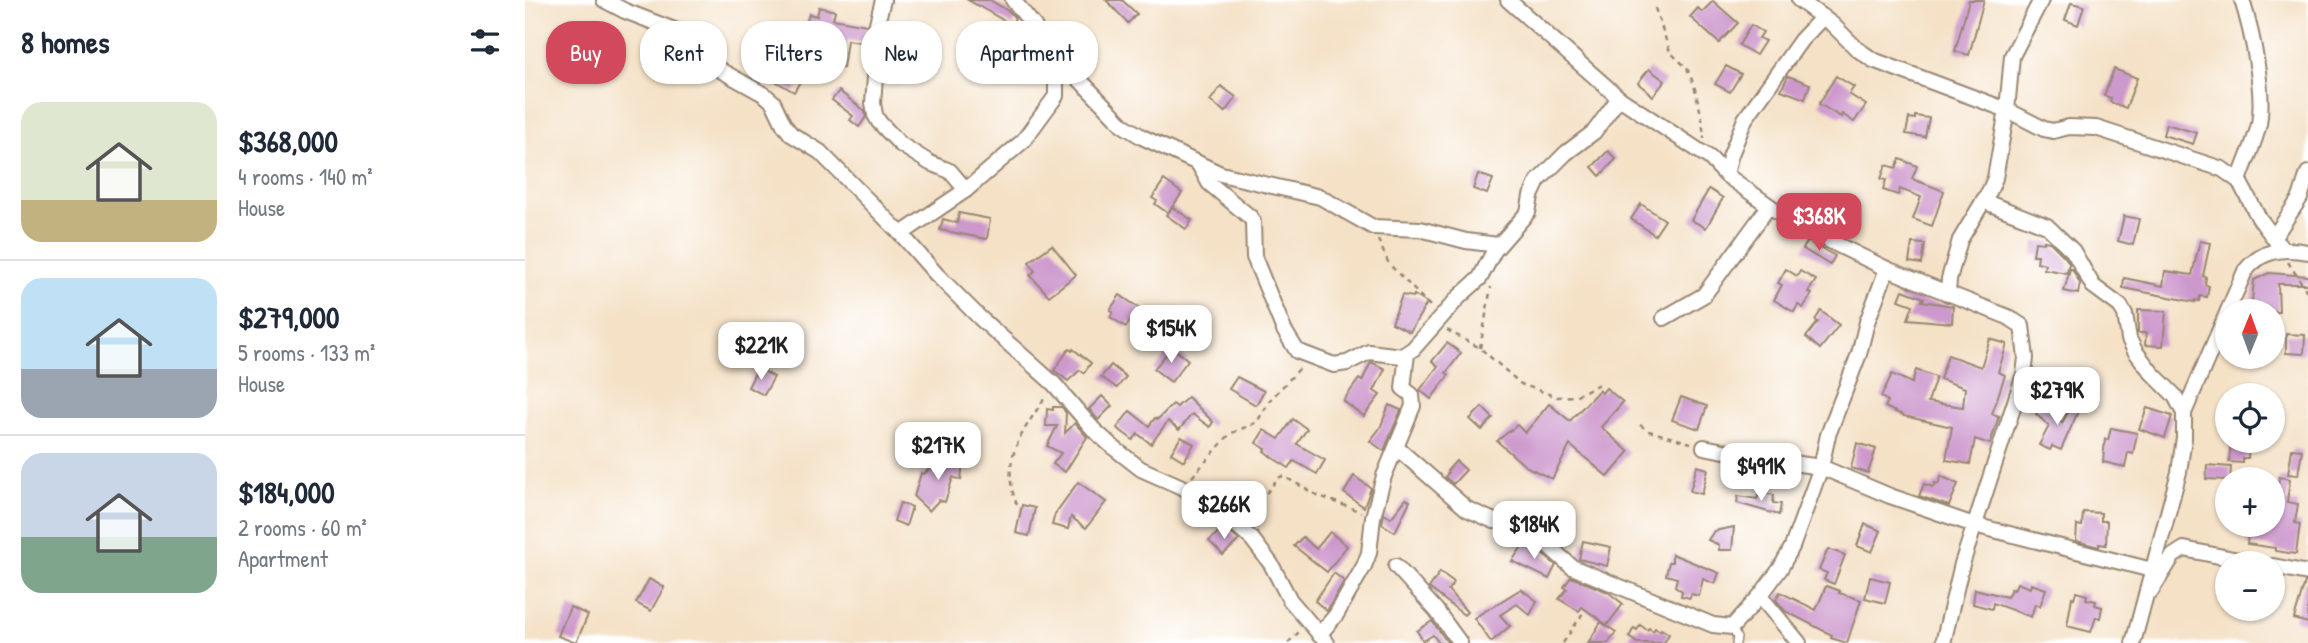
<!DOCTYPE html>
<html lang="en">
<head>
<meta charset="utf-8">
<style>
  body { margin:0; font-family:"Patrick Hand",sans-serif; background:#f2f2f3; color:#1f2937; height:100vh; display:flex; flex-direction:column; font-size:26px; white-space:nowrap }
  * { box-sizing:border-box; margin:0 }
  p { font-size:23px; color:#747a83 }
  .icon { flex:none; width:38px; height:38px; fill:none; stroke:currentColor; stroke-width:2; stroke-linecap:round; stroke-linejoin:round }
  .map { position:relative; flex:1; overflow:hidden }
  .side { display:flex; flex-direction:column; background:#fff; width:525px }
  .side>* { flex:none }
  .banner { position:absolute; left:21px; top:21px; width:665px; height:63px; display:flex; gap:14px }
  .needle { width:46px; rotate:1deg }
  .controls { position:absolute; left:1690px; top:299px; display:grid; gap:14px }
  .controls a { display:grid; place-items:center; width:70px; height:70px; border-radius:50%; background:#fff; box-shadow:0 2px 5px #0004; font-size:35px }
  .price { position:absolute; translate:-50% -60px; padding:0 16px; border-radius:14px; background:#fff; color:#222; font-size:23px; line-height:46px; filter:drop-shadow(0 2px 4px #0008) }
  .price::after { content:''; position:absolute; left:50%; top:42px; width:21px; height:16px; margin-left:-10px; background:inherit; clip-path:polygon(0 0,100% 0,50% 100%) }
  .price.active { background:#d1495b; color:#fff }
  ul { padding:0; list-style:none }
  li { display:flex; align-items:center; gap:21px; height:175px; padding:0 21px }
  li+li { border-top:2px solid #e0e1e3 }
  li span { display:grid; place-items:center; flex:none; width:196px; height:140px; border-radius:21px; color:#555 }
  li>.icon { margin-inline-start:auto }
  span .icon { width:84px; height:84px; fill:#fffc; stroke-width:1 }
  li b { font-size:30px }
  h2 { display:flex; justify-content:space-between; align-items:center; height:84px; padding:0 21px; font-size:30px }
  .tag { padding:0 24px; border-radius:28px; background:#fff; box-shadow:0 2px 5px #0004; font-size:24px; line-height:63px }
  .tag.active { background:#d1495b; color:#fff }
  main { display:flex; flex:1; min-height:0 }
  .map>svg:first-child { display:block }
  .building { fill:#cd99cd }
  .lines { fill:none; stroke-linecap:round; stroke-linejoin:round }
  .lane-casing { stroke:#988672; stroke-width:10 }
  .street-casing { stroke:#988672; stroke-width:18 }
  .path { stroke:#988672; stroke-width:2.5; stroke-dasharray:5 5; stroke-linecap:butt }
  .lane { stroke:#fff; stroke-width:7 }
  .street { stroke:#fff; stroke-width:14 }
</style>
</head>
<body>
<main>
<section class="side">
<h2>8 homes<svg class="icon" aria-label="filters" viewBox="0 0 24 24"><path d="M4 7h16M4 17h16"/><circle cx="9" cy="7" r="2"/><circle cx="15" cy="17" r="2"/></svg></h2>
<ul>
<li><span style="background:linear-gradient(#dfe7d0 70%,#c2b280 0)"><svg class="icon" aria-label="home" viewBox="0 0 24 24"><path d="M3 11l9-7 9 7M6 9v11h12V9"/></svg></span><div><b>$368,000</b><p>4 rooms · 140 m²</p><p>House</p></div></li>
<li><span style="background:linear-gradient(#bfe0f5 65%,#9aa5b1 0)"><svg class="icon" aria-label="home" viewBox="0 0 24 24"><path d="M3 11l9-7 9 7M6 9v11h12V9"/></svg></span><div><b>$279,000</b><p>5 rooms · 133 m²</p><p>House</p></div></li>
<li><span style="background:linear-gradient(#c9d6e8 60%,#7fa58c 0)"><svg class="icon" aria-label="home" viewBox="0 0 24 24"><path d="M3 11l9-7 9 7M6 9v11h12V9"/></svg></span><div><b>$184,000</b><p>2 rooms · 60 m²</p><p>Apartment</p></div></li>
</ul>
</section>
<div class="map">
<svg width="1783" height="643" viewBox="0 0 1783 643">
  <rect width="100%" height="100%" fill="#fff"/>
  <filter id="ink" filterUnits="userSpaceOnUse"><feTurbulence type="fractalNoise" baseFrequency=".0143" numOctaves="2"/><feDisplacementMap in="SourceGraphic" scale="14" xChannelSelector="R" yChannelSelector="G"/><feConvolveMatrix kernelMatrix="1 2 1 2 8 2 1 2 1" color-interpolation-filters="sRGB"/></filter>
  <filter id="wash" filterUnits="userSpaceOnUse"><feTurbulence type="fractalNoise" baseFrequency=".00686" numOctaves="4" result="noise"/><feDisplacementMap in="SourceGraphic" scale="28" xChannelSelector="R" yChannelSelector="G"/><feGaussianBlur stdDeviation="1.57" result="paint"/><feColorMatrix in="noise" values="0 0 0 0 0 0 0 0 0 0 0 0 0 0 0 0 0 1.4 0 .05"/><feComposite in="paint" operator="in"/></filter>
  <g filter="url(#wash)">
    <rect width="100%" height="100%" fill="#f4e1c6"/>
    <g id="blocks">
      <g class="building">
        <path d="M443,0H465L485,12L490,18L487,25Z"/>
        <path d="M581,0H597L612,14L603,23Z"/>
        <path d="M1444,0H1459L1444,55L1430,51Z"/>
        <path d="M1188,1L1213,23L1194,43L1165,17L1173,8L1177,12Z"/>
        <path d="M1546,3L1559,6L1553,25L1540,20Z"/>
        <path d="M294,7L310,11L308,19L342,25L341,43L322,40L318,68L303,65L309,26L301,39L283,34L286,26L281,24L284,14L292,16Z"/>
        <path d="M1226,25L1238,32L1234,38L1240,41L1231,55L1214,45Z"/>
        <path d="M260,61L265,64L267,61L282,70L269,92L252,82L257,74L253,72Z"/>
        <path d="M1201,66L1216,74L1205,92L1190,84Z"/>
        <path d="M1124,69L1140,81L1128,96L1113,83Z"/>
        <path d="M1589,69L1612,78L1601,108L1585,102L1586,98L1579,96Z"/>
        <path d="M1263,76L1285,84L1280,99L1256,90Z"/>
        <path d="M1311,76L1329,87L1324,94L1341,105L1329,122L1317,114L1316,117L1294,104Z"/>
        <path d="M696,86L711,97L700,112L685,101Z"/>
        <path d="M314,91L340,111L341,117L334,127L325,120L328,116L307,100Z"/>
        <path d="M1390,116L1404,118L1400,137L1381,134L1384,118L1390,119Z"/>
        <path d="M1641,124L1672,133L1668,144L1638,135Z"/>
        <path d="M1083,151L1091,159L1075,176L1067,167Z"/>
        <path d="M1375,159L1392,166L1387,179L1419,191L1407,226L1388,219L1396,197L1375,189L1373,195L1358,190L1361,180L1356,179L1361,165L1371,168Z"/>
        <path d="M953,174L968,179L962,194L948,189Z"/>
        <path d="M639,180L657,193L643,213L630,204L632,201L627,198Z"/>
        <path d="M1184,189L1198,198L1181,228L1166,220Z"/>
        <path d="M1116,204L1140,220L1130,235L1106,219Z"/>
        <path d="M647,207L667,220L661,229L641,215Z"/>
        <path d="M434,213L465,219L462,239L415,230L418,219L432,223Z"/>
        <path d="M1599,216L1614,219L1608,245L1593,241Z"/>
        <path d="M1283,241L1310,256L1305,265L1278,249Z"/>
        <path d="M1519,241L1525,242L1540,257L1544,263L1542,273L1519,269L1520,264L1512,262L1513,255H1508L1510,242L1519,243Z"/>
        <path d="M1675,241L1685,243L1678,276L1681,277L1680,285L1684,286L1682,297L1675,296L1674,301L1670,300V302L1598,288L1599,278L1638,286L1640,271L1667,275Z"/>
        <path d="M1387,243L1400,244L1397,264L1384,262Z"/>
        <path d="M527,245L551,275L524,296L505,275L510,271L504,262Z"/>
        <path d="M1261,269L1272,276L1275,271L1291,280L1283,292L1287,294L1278,308L1273,305L1269,312L1249,300L1257,285L1253,283Z"/>
        <path d="M1545,269H1547L1555,283L1553,294L1539,291Z"/>
        <path d="M1744,273L1783,276V284H1753L1754,312H1726L1729,280Z"/>
        <path d="M1378,290L1399,298L1397,301L1428,306L1427,323L1383,319L1388,305L1374,300Z"/>
        <path d="M595,295L621,313L612,326L605,321L601,327L585,317L588,312L585,310Z"/>
        <path d="M877,295L888,297L889,295L902,303L885,332L867,323Z"/>
        <path d="M1613,310L1641,311L1638,346L1620,345L1621,333H1613Z"/>
        <path d="M1296,311L1314,325L1295,349L1281,337L1293,322L1290,320Z"/>
        <path d="M1761,334L1780,335L1779,354L1761,353Z"/>
        <path d="M1465,339L1482,344L1473,372L1480,375L1467,414L1474,416L1465,444L1450,439L1445,464L1421,460L1427,427L1379,416L1360,407L1363,401L1356,397L1367,374L1387,383L1391,370L1411,377L1403,402L1438,407L1440,388L1415,379L1423,355L1456,367Z"/>
        <path d="M922,343L936,353L921,373L924,375L906,399L895,390L913,366L907,361Z"/>
        <path d="M647,347L663,360L646,382L629,369Z"/>
        <path d="M544,349L547,351L548,349L566,363L559,373L555,370L543,381L529,370Z"/>
        <path d="M846,362L860,369L849,391L855,395L839,416L818,401L834,379L837,381Z"/>
        <path d="M586,365L601,377L592,388L576,377Z"/>
        <path d="M233,368L249,377L239,395L223,387Z"/>
        <path d="M712,377L739,391L731,405L704,389Z"/>
        <path d="M1081,388L1098,402L1076,427L1104,452L1083,477L1045,445L1027,479L1000,466L972,441L992,425L1000,433L1024,404L1045,421L1074,390L1077,393Z"/>
        <path d="M577,396L587,406L573,420L564,409Z"/>
        <path d="M663,397L688,422L685,427L667,414L654,430L643,421L626,444L613,434L608,440L592,428L605,411L624,426L630,418L633,419L648,404L652,407Z"/>
        <path d="M1156,397L1182,406L1174,429L1147,420Z"/>
        <path d="M1548,403L1555,407L1536,450L1527,446L1525,450L1514,445L1524,426L1511,414L1519,405L1537,423Z"/>
        <path d="M864,405L876,410L859,451L845,441L855,428Z"/>
        <path d="M528,407H537L541,413L540,433L550,423L562,437L540,472L528,464L536,453L522,446L532,426H521L522,409L528,410Z"/>
        <path d="M957,407L968,418L957,430L945,419Z"/>
        <path d="M1622,408L1647,416L1640,438L1614,429Z"/>
        <path d="M768,419L782,429L772,444L800,460L792,474L769,461L764,468L748,458L739,451L741,449L731,443L739,430L754,439Z"/>
        <path d="M1586,428L1612,433L1608,454L1603,452L1600,467L1578,462L1580,439L1583,440Z"/>
        <path d="M656,437L669,444L659,461L646,453Z"/>
        <path d="M1706,441H1724L1723,458H1718V463L1704,462Z"/>
        <path d="M1332,443L1351,449L1343,473L1326,468Z"/>
        <path d="M1767,449L1777,450L1773,475L1763,474Z"/>
        <path d="M418,457L438,461L436,480L428,477L420,502L414,500L404,511L389,497L396,473L399,474Z"/>
        <path d="M931,461L941,470L928,484L920,477L923,473L922,471Z"/>
        <path d="M1682,465L1706,467L1705,480L1681,479Z"/>
        <path d="M1172,466L1183,469L1177,494L1165,491Z"/>
        <path d="M829,476L846,488L839,507L819,493Z"/>
        <path d="M1416,476L1433,484L1424,506L1394,496L1399,484L1408,487L1410,483L1413,484Z"/>
        <path d="M1754,477L1765,479L1762,502L1773,504L1770,523L1775,524L1771,554L1750,551V548L1722,544L1724,525H1748Z"/>
        <path d="M553,482L581,502L561,528L546,517L543,529L527,525L530,514Z"/>
        <path d="M1238,493L1249,495L1248,503L1256,504L1254,515L1212,503L1213,496L1232,499L1233,496L1237,497Z"/>
        <path d="M881,499L885,501L870,532L857,524L859,514L866,518Z"/>
        <path d="M375,503L387,507L381,526L369,521Z"/>
        <path d="M497,505L510,508L504,536L491,533Z"/>
        <path d="M1558,512L1576,513V521H1582L1581,545L1574,544V547L1551,541L1552,525L1557,526Z"/>
        <path d="M1340,524L1356,531L1347,552L1332,546Z"/>
        <path d="M699,527L714,540L698,555L684,541Z"/>
        <path d="M1209,527L1207,550H1194V545L1183,540L1189,531Z"/>
        <path d="M805,532L822,546L802,572L769,546L778,537L791,549Z"/>
        <path d="M1001,541L1031,565L1024,579L987,561Z"/>
        <path d="M1058,541L1086,547L1082,566L1054,559Z"/>
        <path d="M1303,549L1320,555L1309,584L1299,580L1302,573L1294,570Z"/>
        <path d="M1147,554L1194,573L1190,584L1178,579L1174,596L1166,594L1165,598L1156,596L1157,591L1150,586L1152,578L1141,575L1144,562H1147Z"/>
        <path d="M915,572L929,582L923,590L942,612L939,615L904,588Z"/>
        <path d="M809,573L819,581L802,611L790,601Z"/>
        <path d="M1046,577L1083,592L1098,604L1082,625L1057,607L1054,611L1034,599L1042,589L1039,587Z"/>
        <path d="M1345,577L1365,582L1360,603L1340,598Z"/>
        <path d="M124,579L139,587L126,611L111,603Z"/>
        <path d="M1780,582H1783V623L1769,619Z"/>
        <path d="M1492,583L1505,588L1506,584L1521,589L1515,606L1510,604L1506,617L1468,603L1467,609L1448,604L1450,589L1482,597L1486,589L1489,590Z"/>
        <path d="M1301,586L1315,591L1314,593L1336,600L1322,643L1306,638L1307,635L1260,611L1251,600L1255,592L1291,610Z"/>
        <path d="M996,589L1012,601L1005,615L992,604L975,615L985,626L966,642L949,618Z"/>
        <path d="M1551,592L1562,595L1561,599L1571,601L1570,605L1577,607L1575,618L1571,617L1566,632L1542,626L1547,597L1549,598Z"/>
        <path d="M45,607L63,615L51,643L33,636Z"/>
        <path d="M907,621L923,643H914L908,635L898,641L892,631Z"/>
        <path d="M1076,622L1091,632L1083,643H1063Z"/>
        <path d="M1115,625L1122,630L1124,628L1128,631L1130,628L1135,631L1136,629L1144,634L1139,643H1112L1104,637L1109,628L1112,630Z"/>
      </g>
    </g>
  </g>
  <g filter="url(#ink)">
    <use href="#blocks" fill-opacity="0" stroke="#988672" stroke-width="2"/>
    <g class="lines">
      <defs>
        <path id="lane" d="M1207,627L1212,638L1211,643"/>
        <g id="street">
          <path d="M79,0L100,11L157,33L195,70L240,95L248,102L259,125L266,134L295,152L376,234L412,275L455,318L529,384L569,430L589,448L616,469L659,488L676,499L702,517L727,539L746,564L765,600L802,643"/>
          <path d="M358,0L351,27V64L348,103L350,115L354,122L375,144L405,163L425,171L441,190"/>
          <path d="M983,0L1094,98L1185,158L1201,175L1270,224L1362,269L1483,317L1497,326L1501,358L1499,374L1437,564L1418,643"/>
          <path d="M1274,0L1308,25L1332,49L1348,60L1482,110L1519,129L1528,131L1544,127L1571,128L1697,169L1714,181L1734,218L1757,249"/>
          <path d="M525,54L554,79L598,125L617,137L696,174L795,197L848,227L895,229L941,241L973,245"/>
          <path d="M673,163L684,183L725,217L728,222L729,257L759,330L772,351L809,365L822,363L844,352L877,356L888,349L934,297L955,278L969,251L1003,212L1006,196L1013,181L1041,153L1069,132L1094,98"/>
          <path d="M1201,175L1205,157L1220,119L1276,40L1298,17"/>
          <path d="M1714,181C1720,162 1730,143 1734,124C1740,91 1727,32 1717,0"/>
          <path d="M1458,201L1522,226L1548,251L1568,286L1595,306L1600,314L1604,339L1610,351L1627,373L1650,396L1659,413V438L1654,472L1608,643"/>
          <path d="M376,234L441,190L498,141L531,96V77L525,54L509,26L488,0"/>
          <path d="M1749,237L1775,198L1783,173"/>
          <path d="M1423,294L1424,279L1435,240L1465,190L1470,178L1482,110L1487,56L1516,0"/>
          <path d="M1139,318L1179,295L1244,206"/>
          <path d="M1659,413L1720,271C1737,250 1757,247 1783,252"/>
          <path d="M1179,447L1239,459L1296,467L1365,496L1449,525L1627,570"/>
          <path d="M872,448L942,509L969,521L990,522L1017,540L1047,567L1188,625L1207,627L1235,596L1255,569L1267,547L1296,467L1303,435L1334,354L1342,322L1362,269"/>
          <path d="M871,566L911,610L935,643"/>
          <path d="M1748,566L1783,573"/>
          <path d="M1626,591L1648,556L1659,549L1733,564"/>
          <path d="M1235,596L1274,643"/>
          <path d="M794,635L811,615L839,566L844,553L848,517L859,476L888,406L887,395L878,388L882,354"/>
        </g>
      </defs>
      <use href="#lane" class="lane-casing"/>
      <use href="#street" class="street-casing"/>
      <g class="path">
        <path d="M1130,8L1145,52L1162,68L1169,85L1177,118L1179,138"/>
        <path d="M853,240L864,264L907,308"/>
        <path d="M1763,262L1783,293"/>
        <path d="M922,330L955,348L996,384L1032,397L1050,396L1074,384"/>
        <path d="M955,348L966,287"/>
        <path d="M1115,425L1124,431L1166,443"/>
        <path d="M667,477L705,434L732,422L745,400L776,367"/>
        <path d="M492,505C474,460 497,433 521,396"/>
        <path d="M723,517L753,478L758,476L792,495L836,512"/>
        <path d="M763,643L776,630"/>
        <path d="M1038,643L1058,613"/>
      </g>
      <use href="#lane" class="lane"/>
      <use href="#street" class="street"/>
    </g>
  </g>
</svg>
<div class="controls">
<a><svg class="needle" viewBox="-14 -14 28 28"><path d="M0-13l5 13h-10z" fill="#e53935"/><path d="M0 13l5-13h-10z" fill="#747a83"/></svg></a>
<a><svg class="icon" aria-label="locate" viewBox="0 0 24 24"><circle cx="12" cy="12" r="6"/><path d="M12 2v4M12 18v4M2 12h4M18 12h4"/></svg></a>
<a>+</a>
<a>−</a>
</div>
<b class="price active" style="left:1294px;top:253px">$368K</b>
<b class="price" style="left:646px;top:365px">$154K</b>
<b class="price" style="left:236px;top:382px">$221K</b>
<b class="price" style="left:1532px;top:427px">$279K</b>
<b class="price" style="left:413px;top:482px">$217K</b>
<b class="price" style="left:1236px;top:503px">$491K</b>
<b class="price" style="left:699px;top:541px">$266K</b>
<b class="price" style="left:1009px;top:561px">$184K</b>
<div class="banner">
<a class="tag active">Buy</a>
<a class="tag">Rent</a>
<a class="tag">Filters</a>
<a class="tag">New</a>
<a class="tag">Apartment</a>
</div>
</div>
</main>
</body>
</html>
